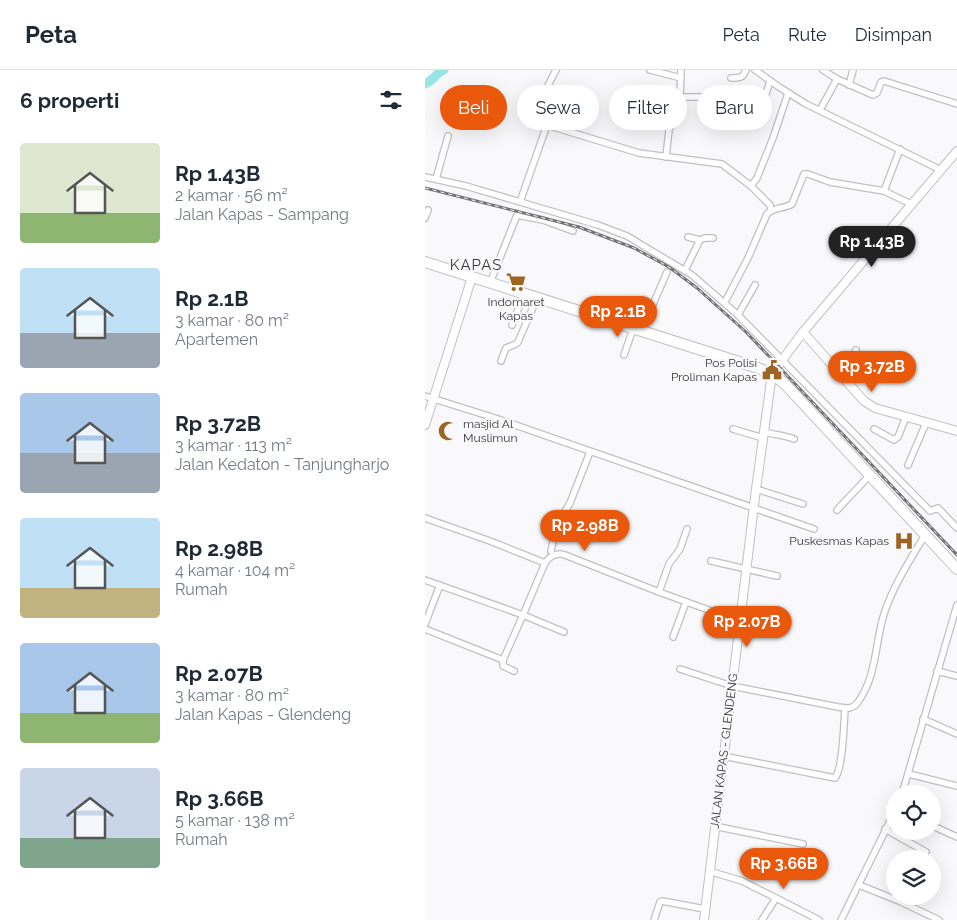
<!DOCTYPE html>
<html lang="id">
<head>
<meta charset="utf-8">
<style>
  body { margin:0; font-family:Raleway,sans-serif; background:#f2f2f3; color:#1f2937; height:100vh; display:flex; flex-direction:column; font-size:19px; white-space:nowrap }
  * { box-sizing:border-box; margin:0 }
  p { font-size:16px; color:#747a83 }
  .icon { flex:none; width:28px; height:28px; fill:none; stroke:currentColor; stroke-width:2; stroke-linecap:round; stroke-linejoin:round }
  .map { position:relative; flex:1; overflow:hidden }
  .panel { display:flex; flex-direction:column; background:#fff; width:425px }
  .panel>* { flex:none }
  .hud { position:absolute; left:15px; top:15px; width:441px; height:45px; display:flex; gap:10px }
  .tools { position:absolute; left:461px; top:715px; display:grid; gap:10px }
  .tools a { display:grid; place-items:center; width:55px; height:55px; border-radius:50%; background:#fff; box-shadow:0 5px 20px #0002; font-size:25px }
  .price { position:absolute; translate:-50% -42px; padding:0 11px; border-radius:18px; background:#ea580c; color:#fff; font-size:16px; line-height:32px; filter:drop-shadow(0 1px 2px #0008) }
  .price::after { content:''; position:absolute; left:50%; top:30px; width:15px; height:11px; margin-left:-8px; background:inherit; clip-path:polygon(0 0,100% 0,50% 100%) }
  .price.current { background:#222; color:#fff }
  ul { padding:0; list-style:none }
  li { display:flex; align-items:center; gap:15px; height:125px; padding:0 20px }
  li span { display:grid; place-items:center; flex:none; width:140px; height:100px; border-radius:5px; color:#555 }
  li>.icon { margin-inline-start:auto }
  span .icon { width:60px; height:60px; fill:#fffc; stroke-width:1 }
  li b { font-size:21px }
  h2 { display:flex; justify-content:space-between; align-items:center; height:60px; padding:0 20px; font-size:21px }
  .tag { padding:0 18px; border-radius:22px; background:#fff; box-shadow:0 5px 20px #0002; font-size:18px; line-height:45px }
  .tag.current { background:#ea580c; color:#fff }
  header { display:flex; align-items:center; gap:30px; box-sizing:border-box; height:70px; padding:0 25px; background:#fff; border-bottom:1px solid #e0e1e3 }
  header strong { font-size:24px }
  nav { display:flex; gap:28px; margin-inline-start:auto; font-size:18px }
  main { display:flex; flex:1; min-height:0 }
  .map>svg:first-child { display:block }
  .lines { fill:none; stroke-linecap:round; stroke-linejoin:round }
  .river { stroke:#98e5e6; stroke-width:9 }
  .street-casing { stroke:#c0bfc2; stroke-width:8 }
  .secondary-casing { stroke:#c0bfc2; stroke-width:10 }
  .highway-casing { stroke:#c0bfc2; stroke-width:12 }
  .street { stroke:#fff; stroke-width:5.5 }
  .secondary { stroke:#fff; stroke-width:8 }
  .highway { stroke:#fff; stroke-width:10 }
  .rail-casing { stroke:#727274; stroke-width:3 }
  .rail { stroke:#f9f9fc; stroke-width:1; stroke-dasharray:4; stroke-linecap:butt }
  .labels { text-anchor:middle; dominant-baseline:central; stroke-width:4.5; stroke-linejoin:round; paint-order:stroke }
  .poi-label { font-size:12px; fill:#373738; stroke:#f9f9fc; text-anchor:end }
  .street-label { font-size:12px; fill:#373738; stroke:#f9f9fc }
  .quarter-label { font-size:15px; letter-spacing:1px; fill:#3b3b3d; stroke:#f9f9fc }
</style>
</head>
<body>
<header>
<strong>Peta</strong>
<nav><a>Peta</a><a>Rute</a><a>Disimpan</a></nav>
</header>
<main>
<section class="panel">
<h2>6 properti<svg class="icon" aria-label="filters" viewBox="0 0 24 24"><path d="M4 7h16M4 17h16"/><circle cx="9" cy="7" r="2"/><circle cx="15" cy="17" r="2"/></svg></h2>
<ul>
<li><span style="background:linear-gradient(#dfe7d0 70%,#8fb573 0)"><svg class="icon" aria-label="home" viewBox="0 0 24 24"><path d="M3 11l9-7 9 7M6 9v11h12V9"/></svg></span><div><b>Rp 1.43B</b><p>2 kamar · 56 m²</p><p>Jalan Kapas - Sampang</p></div></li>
<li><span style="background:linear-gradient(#bfe0f5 65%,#9aa5b1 0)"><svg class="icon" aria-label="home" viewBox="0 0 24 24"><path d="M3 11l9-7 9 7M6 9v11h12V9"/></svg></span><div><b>Rp 2.1B</b><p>3 kamar · 80 m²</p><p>Apartemen</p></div></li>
<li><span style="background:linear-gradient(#a9c7e8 60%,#9aa5b1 0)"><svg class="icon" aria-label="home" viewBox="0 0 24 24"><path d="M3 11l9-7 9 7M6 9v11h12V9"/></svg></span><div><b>Rp 3.72B</b><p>3 kamar · 113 m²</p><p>Jalan Kedaton - Tanjungharjo</p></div></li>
<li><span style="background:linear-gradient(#bfe0f5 70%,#c2b280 0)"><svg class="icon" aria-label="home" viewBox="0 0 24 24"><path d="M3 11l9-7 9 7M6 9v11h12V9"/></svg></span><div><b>Rp 2.98B</b><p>4 kamar · 104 m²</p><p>Rumah</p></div></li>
<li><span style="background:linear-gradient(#a9c7e8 70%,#8fb573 0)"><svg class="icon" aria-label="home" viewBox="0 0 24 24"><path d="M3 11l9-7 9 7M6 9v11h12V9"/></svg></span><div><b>Rp 2.07B</b><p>3 kamar · 80 m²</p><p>Jalan Kapas - Glendeng</p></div></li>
<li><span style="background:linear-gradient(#c9d6e8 70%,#7fa58c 0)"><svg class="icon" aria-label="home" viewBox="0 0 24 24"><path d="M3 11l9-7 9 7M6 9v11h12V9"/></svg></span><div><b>Rp 3.66B</b><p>5 kamar · 138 m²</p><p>Rumah</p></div></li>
</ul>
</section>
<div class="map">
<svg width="532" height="850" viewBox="0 0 532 850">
  <rect width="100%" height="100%" fill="#f9f9fc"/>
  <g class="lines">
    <path class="river" d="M0,14C8,11 11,3 19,0"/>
    <defs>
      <g id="street">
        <path d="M225,0L256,8"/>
        <path d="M330,0L354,17L381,34L516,100"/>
        <path d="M398,0L412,9"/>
        <path d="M306,8C315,8 318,8 321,0"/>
        <path d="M424,15L428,0"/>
        <path d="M255,27H338L341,24L345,11"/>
        <path d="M395,40L412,9L448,25L452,23L456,12L459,11L532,34"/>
        <path d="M122,55L214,83L297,94L326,116L345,135L346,141"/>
        <path d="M241,87L244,60L255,26L256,0"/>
        <path d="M0,107L41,116L173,155L202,166L267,205L313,245L505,441L513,438L532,458"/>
        <path d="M11,109L23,66"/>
        <path d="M326,116L332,108L348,68L363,23"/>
        <path d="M459,121L486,134"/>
        <path d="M95,132L124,49L126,37L117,27L131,0"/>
        <path d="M0,148L3,140"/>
        <path d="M428,161L452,173"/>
        <path d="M263,167L275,170"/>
        <path d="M413,171L442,185"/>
        <path d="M260,200L275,170L280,168H288"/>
        <path d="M65,213L92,145L118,150L148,161"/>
        <path d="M300,232L323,188L342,144C348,137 359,139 367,134L379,104H383L405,112L459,121L475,79"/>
        <path d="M313,245L330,215"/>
        <path d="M87,255L99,224"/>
        <path d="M216,262L242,202"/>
        <path d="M199,285L208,259"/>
        <path d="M76,291L81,278L91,274L93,272L112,228"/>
        <path d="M416,305L421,299L431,280"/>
        <path d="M0,326L73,349L389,459"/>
        <path d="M308,359L338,368"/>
        <path d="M449,359L469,370L473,367L481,347"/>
        <path d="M339,362C350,365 359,365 369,369"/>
        <path d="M483,395L501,353"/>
        <path d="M331,419L378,434"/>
        <path d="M412,440L444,406"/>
        <path d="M0,448L65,471L120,493C125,486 131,482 140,485L234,522L314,551"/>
        <path d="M126,481L131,457L145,433L165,382"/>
        <path d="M286,491L352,506"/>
        <path d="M0,510L98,545L120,493"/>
        <path d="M234,522L244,494L255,479L262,459"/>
        <path d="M0,554L15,515"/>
        <path d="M0,559L78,590L98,545L139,562"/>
        <path d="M248,567L261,532"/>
        <path d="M78,590V596L89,601"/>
        <path d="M255,599L307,616L413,637C421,638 428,640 433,632C452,606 450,572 459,544C468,516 485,490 500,465"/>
        <path d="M512,601L532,606"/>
        <path d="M498,649L532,664"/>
        <path d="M298,686L410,708C418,699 419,652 420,638"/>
        <path d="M484,704L532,716"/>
        <path d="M477,724L532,535"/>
        <path d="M289,756L378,774"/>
        <path d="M508,756L532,767"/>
        <path d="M460,759L501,782"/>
        <path d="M284,801L317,811L351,828"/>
        <path d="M434,815L474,831L514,850"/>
        <path d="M229,850L235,832L237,831L280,839"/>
        <path d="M337,850L351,828L394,850"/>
        <path d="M416,850L470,741"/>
      </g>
      <g id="secondary">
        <path d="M378,262L439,331L450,338L532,361"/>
        <path d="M0,355L47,207"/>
        <path d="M279,850L331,419L347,304L378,262L532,81"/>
      </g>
      <path id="highway" d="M0,192L333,298L347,304L359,313L532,499"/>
    </defs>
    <use href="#street" class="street-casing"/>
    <use href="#secondary" class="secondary-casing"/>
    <use href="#highway" class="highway-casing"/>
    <use href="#street" class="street"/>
    <use href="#secondary" class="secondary"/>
    <use href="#highway" class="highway"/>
    <defs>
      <path id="rail" d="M0,118L154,157L209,178L244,197L272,218L321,262L532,485"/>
    </defs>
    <use href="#rail" class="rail-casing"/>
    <use href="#rail" class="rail"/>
  </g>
  <defs>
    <symbol id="supermarket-bare" viewBox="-9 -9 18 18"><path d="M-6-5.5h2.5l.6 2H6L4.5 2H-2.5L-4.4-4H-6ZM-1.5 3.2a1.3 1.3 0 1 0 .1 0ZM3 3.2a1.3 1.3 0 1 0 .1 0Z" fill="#9d6422" stroke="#f9f9fc" stroke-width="2.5" paint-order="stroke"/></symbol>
    <symbol id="civic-bare" viewBox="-9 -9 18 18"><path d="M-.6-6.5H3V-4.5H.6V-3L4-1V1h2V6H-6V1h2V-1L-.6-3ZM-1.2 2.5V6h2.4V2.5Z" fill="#9d6422" stroke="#f9f9fc" stroke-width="2.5" paint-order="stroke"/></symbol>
    <symbol id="mosque-bare" viewBox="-9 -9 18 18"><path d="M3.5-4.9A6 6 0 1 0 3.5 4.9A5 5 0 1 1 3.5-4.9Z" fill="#9d6422" stroke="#f9f9fc" stroke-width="2.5" paint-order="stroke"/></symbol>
    <symbol id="hospital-bare" viewBox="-9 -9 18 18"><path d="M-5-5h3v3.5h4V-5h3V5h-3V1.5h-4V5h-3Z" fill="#9d6422" stroke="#f9f9fc" stroke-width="2.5" paint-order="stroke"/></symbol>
  </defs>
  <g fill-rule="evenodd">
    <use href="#supermarket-bare" x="77" y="198" width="28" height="28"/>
    <use href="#civic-bare" x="333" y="286" width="28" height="28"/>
    <use href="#mosque-bare" x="9" y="347" width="28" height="28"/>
    <use href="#hospital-bare" x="465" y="457" width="28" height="28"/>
  </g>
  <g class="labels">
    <g class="poi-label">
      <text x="91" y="232" text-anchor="middle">Indomaret<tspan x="91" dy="14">Kapas</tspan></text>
      <text x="332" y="293">Pos Polisi<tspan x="332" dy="14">Proliman Kapas</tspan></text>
      <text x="38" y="354" text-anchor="start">masjid Al<tspan x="38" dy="14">Muslimun</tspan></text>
      <text x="464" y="471">Puskesmas Kapas</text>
    </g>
    <g class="street-label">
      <text transform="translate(299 681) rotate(-83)">JALAN KAPAS - GLENDENG</text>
    </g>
    <g class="quarter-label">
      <text x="51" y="195">KAPAS</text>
    </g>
  </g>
</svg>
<div class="tools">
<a><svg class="icon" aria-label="locate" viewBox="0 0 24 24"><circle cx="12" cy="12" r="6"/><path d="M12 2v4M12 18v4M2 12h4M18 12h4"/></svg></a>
<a><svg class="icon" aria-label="layers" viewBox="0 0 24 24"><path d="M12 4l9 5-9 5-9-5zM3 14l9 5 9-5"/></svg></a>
</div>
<b class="price current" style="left:447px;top:198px">Rp 1.43B</b>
<b class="price" style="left:193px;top:268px">Rp 2.1B</b>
<b class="price" style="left:447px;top:323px">Rp 3.72B</b>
<b class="price" style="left:160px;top:482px">Rp 2.98B</b>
<b class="price" style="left:322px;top:578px">Rp 2.07B</b>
<b class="price" style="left:359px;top:820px">Rp 3.66B</b>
<div class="hud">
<a class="tag current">Beli</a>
<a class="tag">Sewa</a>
<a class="tag">Filter</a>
<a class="tag">Baru</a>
</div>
</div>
</main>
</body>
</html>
